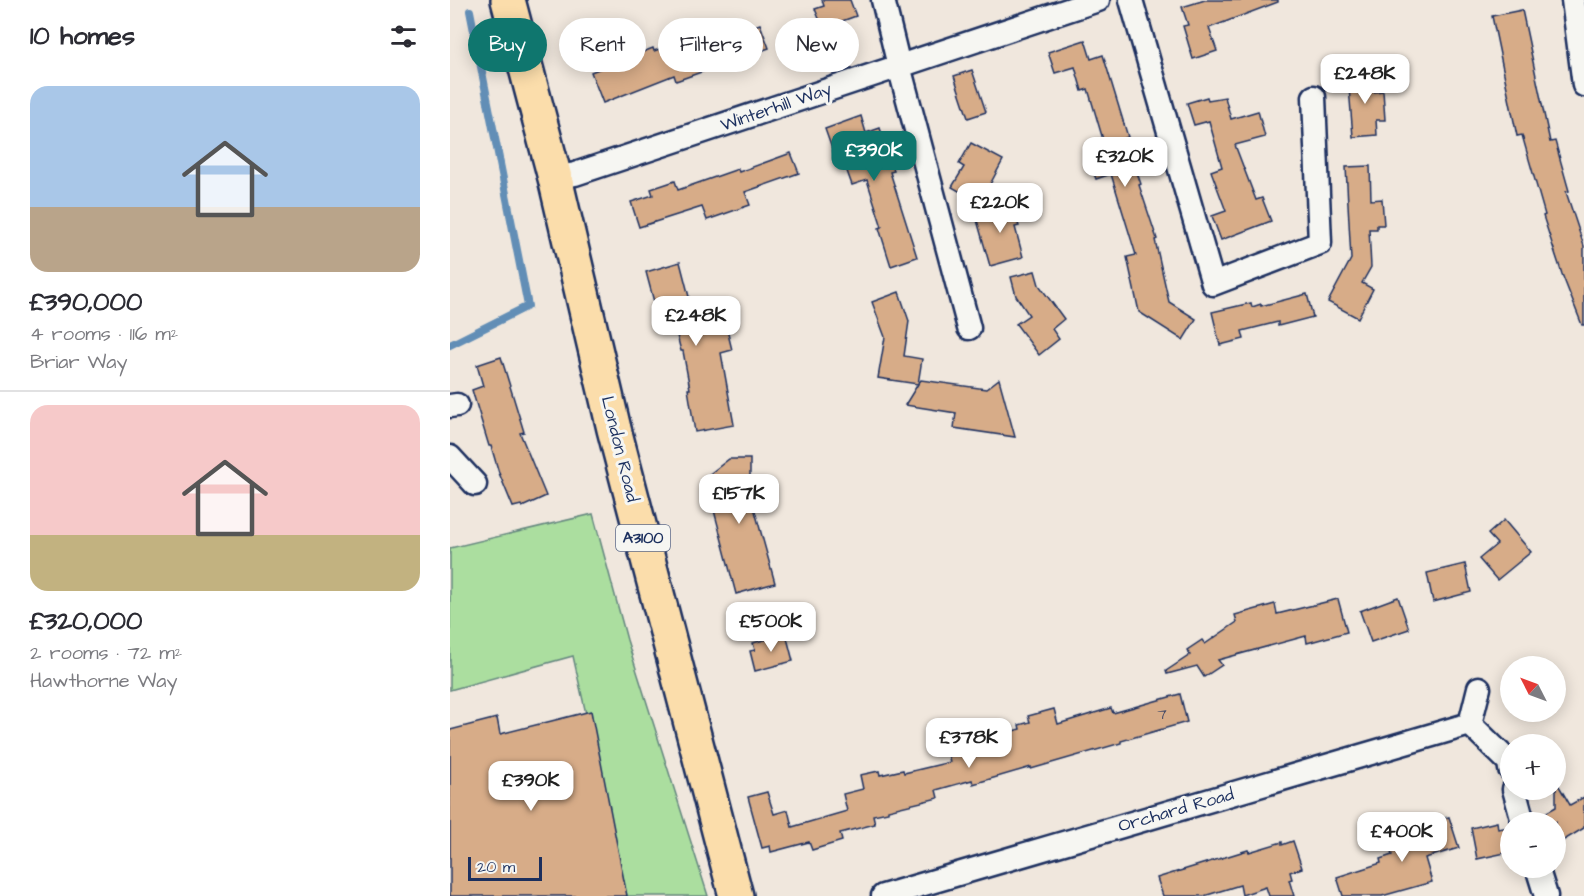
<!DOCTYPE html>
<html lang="en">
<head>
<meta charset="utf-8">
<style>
  body { margin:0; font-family:"Architects Daughter",sans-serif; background:#f2f2f3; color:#2b2b33; height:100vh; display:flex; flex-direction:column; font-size:22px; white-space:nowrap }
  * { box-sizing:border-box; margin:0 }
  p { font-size:20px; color:#7c7c81 }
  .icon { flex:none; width:33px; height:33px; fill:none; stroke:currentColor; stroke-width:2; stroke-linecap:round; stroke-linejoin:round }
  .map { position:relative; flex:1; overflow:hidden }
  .drawer { display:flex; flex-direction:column; background:#fff; width:450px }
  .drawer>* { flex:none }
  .hud { position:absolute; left:18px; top:18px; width:570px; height:54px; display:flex; gap:12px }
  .needle { width:39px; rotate:312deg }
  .tools { position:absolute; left:1050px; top:656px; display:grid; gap:12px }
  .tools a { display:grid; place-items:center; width:66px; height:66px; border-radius:50%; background:#fff; box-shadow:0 3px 15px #0003; font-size:30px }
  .scale { position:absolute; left:18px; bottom:15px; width:74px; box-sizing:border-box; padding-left:6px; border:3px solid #1b2f5e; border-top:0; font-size:16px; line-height:21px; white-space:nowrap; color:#1b2f5e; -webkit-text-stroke:4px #f6f6f2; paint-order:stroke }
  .price { position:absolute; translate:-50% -51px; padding:0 14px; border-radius:12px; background:#fff; color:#222; font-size:20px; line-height:39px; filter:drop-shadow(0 2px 3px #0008) }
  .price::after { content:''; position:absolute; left:50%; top:36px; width:18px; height:14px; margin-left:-9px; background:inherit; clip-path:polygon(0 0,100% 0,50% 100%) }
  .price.selected { background:#0f766e; color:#fff }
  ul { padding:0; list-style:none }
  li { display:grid; align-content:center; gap:12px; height:318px; padding:0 30px }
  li+li { border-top:2px solid #e1e1e2 }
  li span { display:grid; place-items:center; height:186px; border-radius:18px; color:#555 }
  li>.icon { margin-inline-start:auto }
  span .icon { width:108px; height:108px; fill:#fffc; stroke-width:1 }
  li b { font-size:26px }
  h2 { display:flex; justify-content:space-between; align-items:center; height:72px; padding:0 30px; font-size:26px }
  .chip { padding:0 21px; border-radius:27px; background:#fff; box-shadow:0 3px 15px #0003; font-size:21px; line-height:54px }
  .chip.selected { background:#0f766e; color:#fff }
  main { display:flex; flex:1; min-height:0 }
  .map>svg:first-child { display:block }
  .green { fill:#abde9f; stroke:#63867e; stroke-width:1.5 }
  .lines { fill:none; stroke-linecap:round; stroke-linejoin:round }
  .stream { stroke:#628eb6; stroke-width:8 }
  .building { fill:#d7ac88; stroke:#1b2f5e; stroke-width:1.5 }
  .street-casing { stroke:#1b2f5e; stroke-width:27 }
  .primary-casing { stroke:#1b2f5e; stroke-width:38 }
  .street { stroke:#f6f6f2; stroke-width:22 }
  .primary { stroke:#fbddab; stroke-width:33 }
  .labels { text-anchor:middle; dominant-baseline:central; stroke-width:6; stroke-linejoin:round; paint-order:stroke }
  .number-label { font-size:15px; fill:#4a4e68 }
  .shield { fill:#f6f6f2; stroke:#5d6b8a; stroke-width:1.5 }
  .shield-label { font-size:16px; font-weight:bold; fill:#1b2f5e }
  .street-label { font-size:18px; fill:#1b2f5e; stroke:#f6f6f2 }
</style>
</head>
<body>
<main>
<section class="drawer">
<h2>10 homes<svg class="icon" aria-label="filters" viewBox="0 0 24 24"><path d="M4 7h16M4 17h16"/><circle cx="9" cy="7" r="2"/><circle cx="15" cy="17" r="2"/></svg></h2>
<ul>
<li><span style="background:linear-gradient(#a9c7e8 65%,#b9a48a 0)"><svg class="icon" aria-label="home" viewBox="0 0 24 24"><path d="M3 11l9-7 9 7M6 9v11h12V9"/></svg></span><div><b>£390,000</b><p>4 rooms · 116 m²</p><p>Briar Way</p></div></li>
<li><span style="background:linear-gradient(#f6c9c9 70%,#c2b280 0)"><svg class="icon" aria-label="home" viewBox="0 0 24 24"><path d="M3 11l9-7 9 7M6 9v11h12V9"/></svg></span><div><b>£320,000</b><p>2 rooms · 72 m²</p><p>Hawthorne Way</p></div></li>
</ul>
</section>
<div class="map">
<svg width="1134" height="896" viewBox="0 0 1134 896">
  <rect width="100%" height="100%" fill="#f0e7dd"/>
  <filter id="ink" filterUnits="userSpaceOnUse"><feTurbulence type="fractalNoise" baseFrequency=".0167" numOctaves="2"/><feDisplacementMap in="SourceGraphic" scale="12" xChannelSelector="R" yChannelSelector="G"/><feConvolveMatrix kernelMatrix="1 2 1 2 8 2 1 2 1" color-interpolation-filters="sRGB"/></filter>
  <g filter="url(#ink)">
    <path class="green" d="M143,514L177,640L258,896H177L123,656L0,690V548Z"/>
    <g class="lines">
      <path class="stream" d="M0,345L78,306L20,11"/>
    </g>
    <g class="building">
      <path d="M372,0H400L406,16L373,28L365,9L374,6Z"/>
      <path d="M755,0H828V2L759,28L767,51L743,59L733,26L738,25L732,7Z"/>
      <path d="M1072,10L1100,142L1105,141L1119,191L1116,192L1134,246V325H1132L1112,274L1093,216L1095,215L1072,135L1067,136L1042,16Z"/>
      <path d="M310,24L319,48L226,81L224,75L153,103L141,72L203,48L204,51L254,33L258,43Z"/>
      <path d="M635,40L641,59L653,55L678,137L675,138L691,184L689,185L707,239L705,240L719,302L746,319L733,340L689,312L677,257L686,255L661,174L646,179L639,160L657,153L638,89L632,91L625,67L605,73L598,52Z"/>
      <path d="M522,70L536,112L518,118L504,76Z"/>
      <path d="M922,74L924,92L933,91L935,120H926L927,135L903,137L898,75Z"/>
      <path d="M757,97L758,100L775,97L781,119L808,111L815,137L785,145L806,200L812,198L821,221L771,240L762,216L776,211L761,171L772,167L759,121L744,125L737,103Z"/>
      <path d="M411,116L416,133L430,128L444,171L440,172L467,257L441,266L429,228L432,227L417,180L402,185L393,160L387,163L375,129Z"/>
      <path d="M521,143L553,160L530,203L502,187L514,167L509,164Z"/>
      <path d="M341,153L349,173L295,192L300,205L257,220L252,207L189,227L181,202L203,195L201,189L225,181L228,190L288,169L289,172Z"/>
      <path d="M920,166L921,200L932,199L934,225H927V229H919L921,267L912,283L923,289L908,318L878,302L901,259L896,167Z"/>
      <path d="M560,202L569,226L565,227L573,257L540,266L525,213Z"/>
      <path d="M230,262L245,320L273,313L282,350L271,353L284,425L245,432L238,389H240L233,351H231L224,324L211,328L196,272Z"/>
      <path d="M585,271L589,285L614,319L602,329L609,339L589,355L566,324L579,315L566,296L561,277Z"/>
      <path d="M449,292L459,321L454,356L472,359L468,384L471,380L536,389L549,379L565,437L504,428L506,413L455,405L468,384L428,378L435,337L422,302Z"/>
      <path d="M857,294L863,317L828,326V322L792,331L794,339L770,345L762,312L801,303L802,307L811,304V306Z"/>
      <path d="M51,357L74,432L70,433L96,496L72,507L71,505L63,507L49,473L41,446H39L22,390L33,386L27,365Z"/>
      <path d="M279,459H300V493L325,583L286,594L261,499H254L256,477Z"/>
      <path d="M1054,520L1081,552L1047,580L1029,559L1047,544L1038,534Z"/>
      <path d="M1015,564L1021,592L983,602L977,573Z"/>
      <path d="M948,597L959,629L921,642L910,611Z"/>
      <path d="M888,599L897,632L857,643L856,636L768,660L772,665L754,677L747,666L717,674L716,671L740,655L737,650L752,640L755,644L787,622L785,615L825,604L827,614Z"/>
      <path d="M336,634L343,661L305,671L300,651L305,650L303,643Z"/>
      <path d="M730,694L737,722L671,741V743L581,769V767L523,784L522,780L486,790L488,798L438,810V812L423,815L425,824L390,833L392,841L362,850L359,842L321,852L320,846L312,848L298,797L317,792L324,814L338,810L342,827L397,811L393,794L413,789L410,775L429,771L430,775L453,770L454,773L500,762L498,754L513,750L512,746L570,729L569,725L580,722L578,716L604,709L608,724L661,708L663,713Z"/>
      <path d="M141,711L177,896H0V730L47,718L50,734Z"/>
      <path d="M1106,781L1120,805L1134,797V828L1106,845V822H1086V818L1106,807Z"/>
      <path d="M999,817L1009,848L975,858L982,882L932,896H893L887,877L931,863L930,859L942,855L938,843L974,831L972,824Z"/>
      <path d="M1047,822L1048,829L1060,827V852L1027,859L1021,828Z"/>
      <path d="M843,841L852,868L840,872L842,879L839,880L844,896H819L816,887L792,895L790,885L754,896H713L707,878L798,850L799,852L832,842V845Z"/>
    </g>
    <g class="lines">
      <defs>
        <g id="street">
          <path d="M433,0L449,66L519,328"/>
          <path d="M681,0L763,284L870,243L864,97"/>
          <path d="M1123,0L1134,85"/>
          <path d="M105,178L125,174L648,0"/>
          <path d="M0,406L7,405"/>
          <path d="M0,457L25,484"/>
          <path d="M1029,688L1020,724L1059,762L1060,769"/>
          <path d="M1064,789L1073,822"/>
          <path d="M1087,867L1096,896"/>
          <path d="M433,896L1020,724"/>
        </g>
        <path id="primary" d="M58,0L105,178L164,429L286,896"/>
      </defs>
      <use href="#street" class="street-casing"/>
      <use href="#primary" class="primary-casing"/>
      <use href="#street" class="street"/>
      <use href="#primary" class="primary"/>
    </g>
  </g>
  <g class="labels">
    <g class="number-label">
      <text x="712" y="714">7</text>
    </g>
    <rect class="shield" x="166" y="525" width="54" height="26" rx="4.5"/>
    <g class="shield-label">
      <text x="193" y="538">A3100</text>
    </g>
    <g class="street-label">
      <text transform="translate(326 107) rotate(-19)">Winterhill Way</text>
      <text transform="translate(170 449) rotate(76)">London Road</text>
      <text transform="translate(726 810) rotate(-16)">Orchard Road</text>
    </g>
  </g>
</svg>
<div class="tools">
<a><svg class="needle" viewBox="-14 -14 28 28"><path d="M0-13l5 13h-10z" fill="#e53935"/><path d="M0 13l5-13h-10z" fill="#7c7c81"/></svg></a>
<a>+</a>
<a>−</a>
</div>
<div class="scale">20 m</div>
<b class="price" style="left:915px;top:105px">£248K</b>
<b class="price selected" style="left:424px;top:182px">£390K</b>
<b class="price" style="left:675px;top:188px">£320K</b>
<b class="price" style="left:550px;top:234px">£220K</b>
<b class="price" style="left:246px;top:347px">£248K</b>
<b class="price" style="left:289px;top:525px">£157K</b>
<b class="price" style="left:321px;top:653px">£500K</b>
<b class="price" style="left:519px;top:769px">£378K</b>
<b class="price" style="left:81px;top:812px">£390K</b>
<b class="price" style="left:952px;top:863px">£400K</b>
<div class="hud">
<a class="chip selected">Buy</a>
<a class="chip">Rent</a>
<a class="chip">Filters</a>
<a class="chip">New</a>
</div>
</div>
</main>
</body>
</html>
